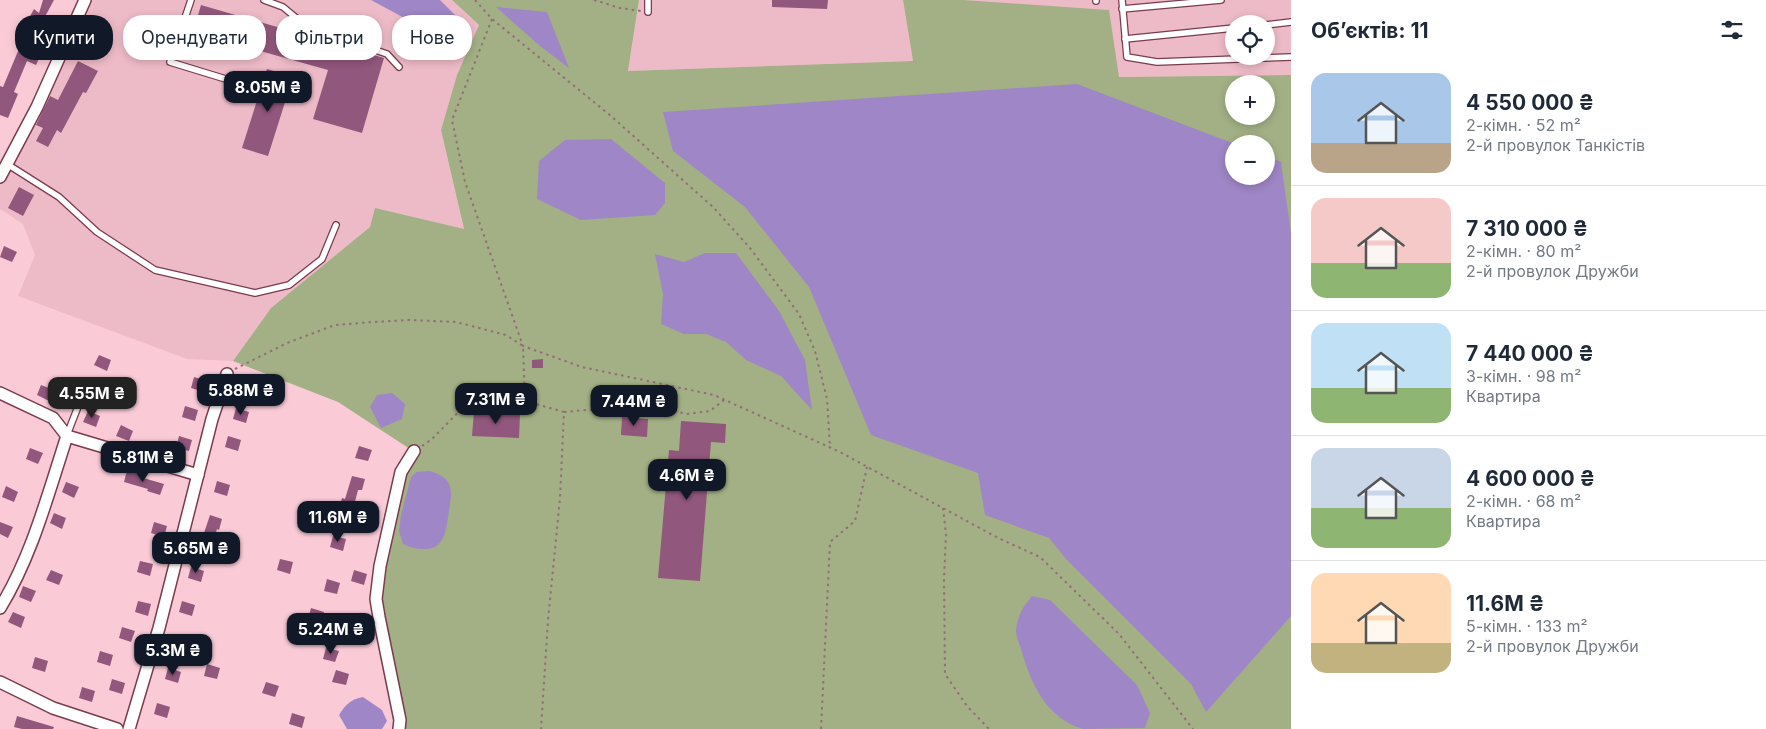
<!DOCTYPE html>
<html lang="uk">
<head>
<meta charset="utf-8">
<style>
  body { margin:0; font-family:Inter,sans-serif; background:#f2f2f3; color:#1f2937; height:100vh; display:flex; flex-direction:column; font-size:19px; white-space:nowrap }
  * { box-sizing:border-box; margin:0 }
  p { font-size:16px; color:#747a83 }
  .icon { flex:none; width:28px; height:28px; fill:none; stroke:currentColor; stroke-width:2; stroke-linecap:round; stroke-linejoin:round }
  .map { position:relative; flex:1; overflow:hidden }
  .drawer { display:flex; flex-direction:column; background:#fff; width:475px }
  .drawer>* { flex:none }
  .top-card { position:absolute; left:15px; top:15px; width:475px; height:45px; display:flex; gap:10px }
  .tools { position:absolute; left:1225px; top:15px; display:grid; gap:10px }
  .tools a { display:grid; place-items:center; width:50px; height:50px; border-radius:50%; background:#fff; box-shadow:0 2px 8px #0003; font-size:25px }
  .price { position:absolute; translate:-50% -42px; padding:0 11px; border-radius:10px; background:#111827; color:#fff; font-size:16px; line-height:32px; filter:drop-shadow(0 1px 2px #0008) }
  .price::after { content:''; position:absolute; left:50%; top:30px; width:15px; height:11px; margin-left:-8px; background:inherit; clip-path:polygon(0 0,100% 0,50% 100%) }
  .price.current { background:#222; color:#fff }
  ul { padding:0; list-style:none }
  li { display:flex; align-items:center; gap:15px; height:125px; padding:0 20px }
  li+li { border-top:1px solid #e0e1e3 }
  li span { display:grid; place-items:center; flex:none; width:140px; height:100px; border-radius:15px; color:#555 }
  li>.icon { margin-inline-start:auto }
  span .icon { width:60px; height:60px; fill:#fffc; stroke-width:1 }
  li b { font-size:21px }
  h2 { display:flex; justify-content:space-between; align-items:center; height:60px; padding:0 20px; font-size:21px }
  .chip { padding:0 18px; border-radius:20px; background:#fff; box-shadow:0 2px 8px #0003; font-size:18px; line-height:45px }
  .chip.current { background:#111827; color:#fff }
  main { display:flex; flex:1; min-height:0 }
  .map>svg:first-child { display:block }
  .built { fill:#edbbc7; fill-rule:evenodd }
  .green { fill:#a3b085; fill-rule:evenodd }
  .water { fill:#9f86c6 }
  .building { fill:#91577c }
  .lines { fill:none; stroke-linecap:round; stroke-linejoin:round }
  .lane-casing { stroke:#7a3b4e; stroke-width:8 }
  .street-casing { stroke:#7a3b4e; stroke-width:14 }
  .path { stroke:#936e78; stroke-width:2; stroke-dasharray:2.5 4; stroke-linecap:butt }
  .lane { stroke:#fff; stroke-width:5.5 }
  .street { stroke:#fff; stroke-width:11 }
</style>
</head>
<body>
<main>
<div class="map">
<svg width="1291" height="729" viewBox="0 0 1291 729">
  <rect width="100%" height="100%" fill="#facbd7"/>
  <g class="built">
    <path d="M85,0H452L479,25L457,76L441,130L464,230L370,227L271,308L233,361L187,359L18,296L35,255L23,224L0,209V178Z"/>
    <path d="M639,0H903L913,61L628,71Z"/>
    <path d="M964,0H1291V75L1118,77L1108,10ZM1234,24H1266V56H1234Z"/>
  </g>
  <path class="green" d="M452,0H639L628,71L913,61L903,0H964L1109,10L1119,77L1291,75V729H399L379,617L389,520L413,451L338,402L233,361L271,308L370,227L375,208L464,229L441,130L457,75L479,25ZM1234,84H1266V116H1234ZM1234,144H1266V176H1234Z"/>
  <g class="water">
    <path d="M371,0H440L461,21L447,41Z"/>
    <path d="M496,7L547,12L569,68L540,46Z"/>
    <path d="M1077,84L1235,144H1234V176H1266V156L1281,162L1291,233V616L1206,712L1191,684L1067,560L1049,538L985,515L978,473L871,435L809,287L745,207L673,151L663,112Z"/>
    <path d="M611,139L665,183V203L655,215L581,220L537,199L539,161L565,140Z"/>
    <path d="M705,253H736L779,311L805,360L812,410L781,376L746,360L726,342L706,334H684L661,324L663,294L655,254L684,262Z"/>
    <path d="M392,393L405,404L402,419L381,428L370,407L377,395Z"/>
    <path d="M430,471C438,474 445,476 449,484C453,492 450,502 449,511C446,528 446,549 425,549C416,549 411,548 403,544L399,531L401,515L411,477L417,472Z"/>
    <path d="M1032,596L1050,600L1137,685L1150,713L1145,728L1083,729C1048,719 1031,685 1022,652C1020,645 1016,637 1016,630C1018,614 1023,607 1032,596Z"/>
    <path d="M363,697L382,710L387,721L382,729H347L339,715C345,705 351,699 363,697Z"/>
  </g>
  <g class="building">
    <path d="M43,0H54L41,24L46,27L34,48L42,52L36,65L27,61L14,92L18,94L8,118L0,115V86L3,87L16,56L27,30L23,29L34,9L39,13Z"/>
    <path d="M772,0H828L827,9L772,7Z"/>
    <path d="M201,5L384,58L362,133L313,119L328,70L193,32Z"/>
    <path d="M78,61L98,71L86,93L83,92L61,133L57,130L48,147L36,141L43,128L36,125L50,96L58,100Z"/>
    <path d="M267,69L293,77L268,156L242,148Z"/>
    <path d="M19,187L34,195L23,216L8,208Z"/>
    <path d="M4,246L17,252L12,262L0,257Z"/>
    <path d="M99,355L111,360L107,371L94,365Z"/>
    <path d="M543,359V368H532V360Z"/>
    <path d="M194,377L207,381L204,392L191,388Z"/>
    <path d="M242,378L255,382L251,393L238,389Z"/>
    <path d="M41,385L54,390L49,401L37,395Z"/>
    <path d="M185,406L198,410L195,421L182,417Z"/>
    <path d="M236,408L249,412L246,423L233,419Z"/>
    <path d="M88,411L100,416L96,427L83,422Z"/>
    <path d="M474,411L520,414L519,438L472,436Z"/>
    <path d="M622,417L648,419L647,437L621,435Z"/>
    <path d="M681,421L726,424L725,443L711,442L700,581L658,578L669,450L679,451Z"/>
    <path d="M121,425L133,431L129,441L116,436Z"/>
    <path d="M179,436L192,440L189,451L176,448Z"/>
    <path d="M228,436L241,440L238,451L225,447Z"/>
    <path d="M359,446L372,450L368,461L355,458Z"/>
    <path d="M30,448L43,453L38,464L26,459Z"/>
    <path d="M127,470L140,474V477L164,484L160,495L147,491L148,489L124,482Z"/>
    <path d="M352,476L365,479L362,490H358L352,513L339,509L342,498L345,499Z"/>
    <path d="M217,481L230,485L227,496L214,492Z"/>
    <path d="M66,482L79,487L74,498L62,492Z"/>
    <path d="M6,486L18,492L14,502L2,497Z"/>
    <path d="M54,513L66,518L62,529L50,523Z"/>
    <path d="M210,515L222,519L219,530L217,529L211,550L198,547L201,536H203Z"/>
    <path d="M0,522L13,527L8,538L0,534Z"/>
    <path d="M154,522L167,526L164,537L151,533Z"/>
    <path d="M333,536L346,539L343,551L330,547Z"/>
    <path d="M280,559L293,562L290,574L277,570Z"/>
    <path d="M140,561L153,564L150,576L137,572Z"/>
    <path d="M191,567L204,571L201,582L188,578Z"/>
    <path d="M51,570L63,575L59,585L46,580Z"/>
    <path d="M354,570L367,574L364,585L351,581Z"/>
    <path d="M327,579L340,583L337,594L324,591Z"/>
    <path d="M23,586L36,591L31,602L19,597Z"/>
    <path d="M138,601L151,604L148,616L135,612Z"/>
    <path d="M182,601L195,605L192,616L179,612Z"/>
    <path d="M311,608L324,612L321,623L308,619Z"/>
    <path d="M13,612L25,617L21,628L8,622Z"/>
    <path d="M122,627L135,631L131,642L119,638Z"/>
    <path d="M179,635L192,639L189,650L176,646Z"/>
    <path d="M326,648L339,651L335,662L323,659Z"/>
    <path d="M100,651L113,655L110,666L97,662Z"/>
    <path d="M35,657L48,661L45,672L32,668Z"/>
    <path d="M207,664L220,668L217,679L204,676Z"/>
    <path d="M168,668L181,672L178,683L165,679Z"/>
    <path d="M336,670L349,674L346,685L332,682Z"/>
    <path d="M112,679L125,683L122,694L109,690Z"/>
    <path d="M266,682L279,686L275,697L262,693Z"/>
    <path d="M82,687L95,691L92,702L79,698Z"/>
    <path d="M157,703L170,707L167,718L154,714Z"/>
    <path d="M292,713L305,717L302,728L289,724Z"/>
    <path d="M17,716L54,727L53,729H22L14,727Z"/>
  </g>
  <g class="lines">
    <defs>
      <g id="lane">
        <path d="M191,0L170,62L242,84"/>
        <path d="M264,0L283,7L306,26L387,54L399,67"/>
        <path d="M648,0V12"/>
        <path d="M1096,0V1"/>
        <path d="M1122,0L1127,57L1157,62L1291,57"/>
        <path d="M1122,9L1221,0"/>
        <path d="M1266,25L1291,22"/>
        <path d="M1125,39L1234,28"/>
        <path d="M7,164L59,197L97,232L155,270L255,293L289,285L322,259L336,225"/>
        <path d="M67,435L86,386"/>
      </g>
      <g id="street">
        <path d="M0,177L37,107L85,0"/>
        <path d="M0,393L53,418L67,436L198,475"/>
        <path d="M0,608C32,556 48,494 67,436"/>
        <path d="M0,682L53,708L117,729"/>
        <path d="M129,729L159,628L212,419L227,374"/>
        <path d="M399,729L400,720L379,617L376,599L380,566L401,472L414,451"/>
      </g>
    </defs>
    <use href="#lane" class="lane-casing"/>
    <use href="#street" class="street-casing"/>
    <g class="path">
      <path d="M475,0L492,19L611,116L713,207L750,248L799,314L815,351L827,399L830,447"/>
      <path d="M594,0L620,8L641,11"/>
      <path d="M492,19L452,120L465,182L523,346L582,367L714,395L840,452L998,538L1040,557L1119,634L1193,729"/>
      <path d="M235,369L287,343L335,325L373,322L409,320L456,322L506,335L523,346L525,400"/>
      <path d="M564,412L609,408L664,409L687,414L710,411L724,400"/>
      <path d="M422,446L432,439L475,395L511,397L564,412L560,498L548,620L541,729"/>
      <path d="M943,508L946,534L944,579L945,674L967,706L989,729"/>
      <path d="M821,729L830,542L855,521L867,467"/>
    </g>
    <use href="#lane" class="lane"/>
    <use href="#street" class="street"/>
  </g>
</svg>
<div class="tools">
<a><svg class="icon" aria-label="locate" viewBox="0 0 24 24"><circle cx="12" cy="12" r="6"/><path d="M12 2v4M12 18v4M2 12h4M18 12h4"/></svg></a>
<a>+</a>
<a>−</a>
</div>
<b class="price" style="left:268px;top:113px">8.05M ₴</b>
<b class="price" style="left:241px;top:416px">5.88M ₴</b>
<b class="price current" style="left:92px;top:419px">4.55M ₴</b>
<b class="price" style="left:496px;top:425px">7.31M ₴</b>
<b class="price" style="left:634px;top:427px">7.44M ₴</b>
<b class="price" style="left:143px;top:483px">5.81M ₴</b>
<b class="price" style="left:687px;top:501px">4.6M ₴</b>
<b class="price" style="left:338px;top:543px">11.6M ₴</b>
<b class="price" style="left:196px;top:574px">5.65M ₴</b>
<b class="price" style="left:331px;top:655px">5.24M ₴</b>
<b class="price" style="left:173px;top:676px">5.3M ₴</b>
<div class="top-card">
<a class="chip current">Купити</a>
<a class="chip">Орендувати</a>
<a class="chip">Фільтри</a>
<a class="chip">Нове</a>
</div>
</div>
<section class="drawer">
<h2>Об’єктів: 11<svg class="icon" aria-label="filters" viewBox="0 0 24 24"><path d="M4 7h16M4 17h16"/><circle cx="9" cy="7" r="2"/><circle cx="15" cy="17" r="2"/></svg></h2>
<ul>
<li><span style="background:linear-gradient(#a9c7e8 70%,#b9a48a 0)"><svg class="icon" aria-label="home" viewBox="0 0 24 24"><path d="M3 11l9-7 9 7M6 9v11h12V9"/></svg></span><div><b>4 550 000 ₴</b><p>2-кімн. · 52 m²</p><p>2-й провулок Танкістів</p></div></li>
<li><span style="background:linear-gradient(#f6c9c9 65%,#8fb573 0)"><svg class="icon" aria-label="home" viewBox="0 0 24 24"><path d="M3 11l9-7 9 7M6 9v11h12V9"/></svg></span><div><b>7 310 000 ₴</b><p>2-кімн. · 80 m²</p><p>2-й провулок Дружби</p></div></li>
<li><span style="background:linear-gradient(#bfe0f5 65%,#8fb573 0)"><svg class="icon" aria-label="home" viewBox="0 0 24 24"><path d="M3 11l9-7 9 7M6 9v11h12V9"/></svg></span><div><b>7 440 000 ₴</b><p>3-кімн. · 98 m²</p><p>Квартира</p></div></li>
<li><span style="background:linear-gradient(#c9d6e8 60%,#8fb573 0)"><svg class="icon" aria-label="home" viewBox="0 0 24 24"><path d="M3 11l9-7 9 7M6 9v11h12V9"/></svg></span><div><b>4 600 000 ₴</b><p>2-кімн. · 68 m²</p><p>Квартира</p></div></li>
<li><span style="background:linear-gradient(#ffd9b3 70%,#c2b280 0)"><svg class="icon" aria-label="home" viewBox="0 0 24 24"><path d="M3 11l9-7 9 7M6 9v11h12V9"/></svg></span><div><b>11.6M ₴</b><p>5-кімн. · 133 m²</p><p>2-й провулок Дружби</p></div></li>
</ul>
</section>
</main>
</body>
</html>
